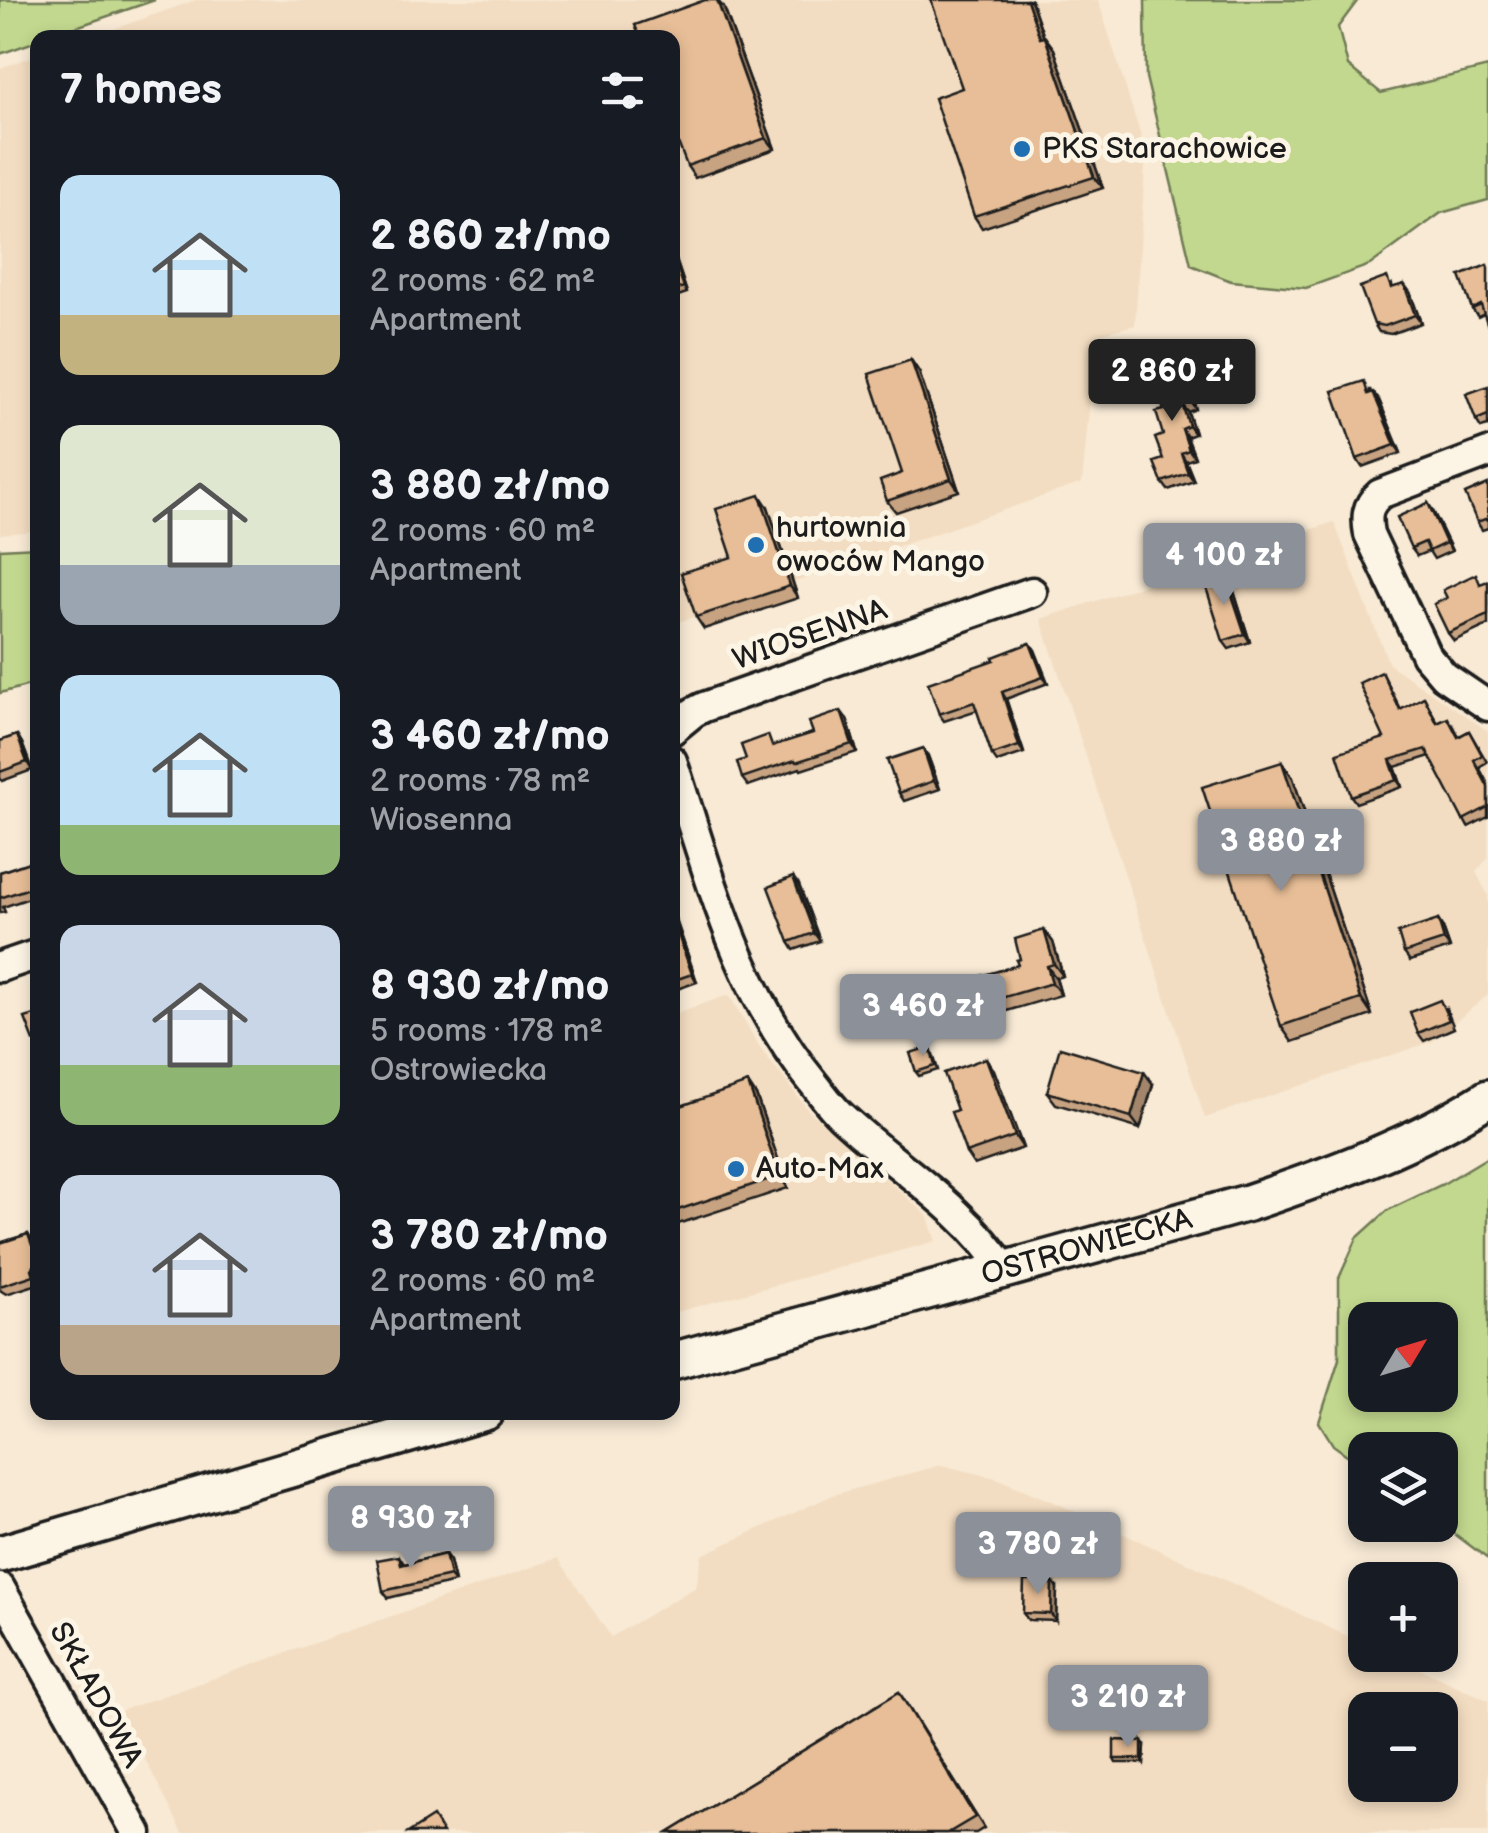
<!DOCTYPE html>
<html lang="en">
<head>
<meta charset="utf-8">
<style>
  body { margin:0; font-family:"Balsamiq Sans",sans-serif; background:#242831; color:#f1f3f6; height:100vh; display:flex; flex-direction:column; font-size:38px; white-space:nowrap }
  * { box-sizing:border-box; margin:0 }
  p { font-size:32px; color:#9ea1a6 }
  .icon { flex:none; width:55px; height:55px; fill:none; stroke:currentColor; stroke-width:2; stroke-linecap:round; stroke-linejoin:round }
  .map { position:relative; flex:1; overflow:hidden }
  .panel { position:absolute; left:30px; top:30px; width:650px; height:1390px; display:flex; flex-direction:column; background:#171b24; border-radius:20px; box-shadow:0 5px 15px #0003 }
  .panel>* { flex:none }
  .needle { width:65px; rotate:52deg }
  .buttons { position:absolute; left:1348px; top:1302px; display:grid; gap:20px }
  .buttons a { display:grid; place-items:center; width:110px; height:110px; border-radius:20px; background:#171b24; box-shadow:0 5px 15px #0003; font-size:50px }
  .price { position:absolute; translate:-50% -85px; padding:0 22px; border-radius:10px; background:#8c9099; color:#fff; font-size:32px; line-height:65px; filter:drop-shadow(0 2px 5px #0008) }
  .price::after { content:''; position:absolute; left:50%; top:60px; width:30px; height:22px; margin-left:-15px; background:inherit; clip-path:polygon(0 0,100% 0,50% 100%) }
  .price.active { background:#222; color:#fff }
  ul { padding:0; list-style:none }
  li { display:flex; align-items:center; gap:30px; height:250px; padding:0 30px }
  li span { display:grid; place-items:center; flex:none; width:280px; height:200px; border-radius:20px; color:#555 }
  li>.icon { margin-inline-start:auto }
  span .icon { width:120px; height:120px; fill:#fffc; stroke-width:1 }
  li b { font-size:42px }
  h2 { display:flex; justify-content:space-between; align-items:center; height:120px; padding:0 30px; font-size:42px }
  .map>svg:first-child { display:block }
  .built { fill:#f3ddc2; fill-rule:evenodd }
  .green { fill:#c2d88e; stroke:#6f7a55; stroke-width:2.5; fill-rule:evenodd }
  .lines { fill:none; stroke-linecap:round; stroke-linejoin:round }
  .minor-casing { stroke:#1c1c1c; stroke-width:35 }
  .major-casing { stroke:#1c1c1c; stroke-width:42 }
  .minor { stroke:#fcf5e5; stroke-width:28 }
  .major { stroke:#fcf5e5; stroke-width:35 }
  .wall { fill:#c7a382; stroke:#1c1c1c; stroke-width:2.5 }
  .shaded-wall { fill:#a2856a; stroke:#1c1c1c; stroke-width:2.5 }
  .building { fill:#e7be97; stroke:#1c1c1c; stroke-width:2.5 }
  .poi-dot { fill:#1f6fb2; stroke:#fcf5e5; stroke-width:4 }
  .labels { text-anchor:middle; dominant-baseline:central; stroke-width:10; stroke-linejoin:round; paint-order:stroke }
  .poi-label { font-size:30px; fill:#1c1c1c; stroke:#fcf5e5; text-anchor:start }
  .street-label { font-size:30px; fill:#1c1c1c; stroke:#fcf5e5 }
</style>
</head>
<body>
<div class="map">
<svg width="1488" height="1833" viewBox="0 0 1488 1833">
  <rect width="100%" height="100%" fill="#f8ead5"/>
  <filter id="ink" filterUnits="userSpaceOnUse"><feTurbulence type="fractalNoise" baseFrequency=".01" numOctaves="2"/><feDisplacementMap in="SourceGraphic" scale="20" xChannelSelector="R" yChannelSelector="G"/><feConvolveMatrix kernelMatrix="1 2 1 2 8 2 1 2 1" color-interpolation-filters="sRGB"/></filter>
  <g filter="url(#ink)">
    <g class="built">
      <path d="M196,0H1098L1146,152L1135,325L1096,335L1082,483L673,624L672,38H88Z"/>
      <path d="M37,55V531L0,534V68Z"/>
      <path d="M1334,522L1389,664L1488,731V858L1476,872L1488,895V995L1431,1042L1205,1118L1041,619Z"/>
      <path d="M729,995L761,1049L809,1111L927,1215L936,1241L673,1313V1014Z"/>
      <path d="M941,1465L996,1478L1058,1504L1365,1644V1655H1389L1488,1700V1833H183L120,1711L558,1558L611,1637L696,1587L702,1555L833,1495ZM1365,1710H1440V1785H1365Z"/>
    </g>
    <g class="green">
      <path d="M0,0H155L47,37L38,38L37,41L0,54Z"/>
      <path d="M1145,0H1358L1338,27L1348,66L1381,93L1488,67V200L1441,213L1370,265L1306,288L1231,281L1191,265L1146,77Z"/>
      <path d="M37,547V683L0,693V549Z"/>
      <path d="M1488,1157V1559L1440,1523V1450H1365V1468L1333,1445L1319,1422L1339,1359V1278L1357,1238L1388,1210L1443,1184ZM1365,1320H1440V1395H1365Z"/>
    </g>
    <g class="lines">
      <defs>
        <g id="minor">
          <path d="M1488,453L1380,494C1366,506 1366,517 1369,534L1426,655L1444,676L1488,706"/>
          <path d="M672,730L694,712L704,707L1032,592"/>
          <path d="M672,761C710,876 737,990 815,1085C823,1095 831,1106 840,1115C895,1167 962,1205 1005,1270"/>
          <path d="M0,967L38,954"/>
          <path d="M0,1588L137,1833"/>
        </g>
        <g id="major">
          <path id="s1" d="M672,1361L1248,1203C1331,1175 1414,1145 1488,1098"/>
          <path d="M0,1554L485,1412"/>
        </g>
      </defs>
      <use href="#minor" class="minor-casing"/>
      <use href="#major" class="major-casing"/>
      <use href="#minor" class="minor"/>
      <use href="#major" class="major"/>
    </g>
    <g class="wall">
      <path d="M1031,0L1044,37H1045L1054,49L1103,188L982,228L974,216L962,88Z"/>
      <path d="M724,8L775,149L695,178L687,166Z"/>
      <path d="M672,248L687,293L672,298Z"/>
      <path d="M1487,265L1484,314L1478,317L1472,309Z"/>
      <path d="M1392,285L1393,288L1410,292L1421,323L1391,334L1379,332L1374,324Z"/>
      <path d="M911,360L919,372L959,491L896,512L887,501L902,473Z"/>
      <path d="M1178,365L1183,373L1196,409L1188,412L1195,434L1187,437L1195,458L1186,461L1194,481L1168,490L1162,482L1164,410L1162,385Z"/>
      <path d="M1488,386V426L1481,428L1476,420Z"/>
      <path d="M1370,389L1371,393L1379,400L1401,453L1362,467L1357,459Z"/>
      <path d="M1488,484V528L1482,530L1477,522Z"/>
      <path d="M1428,503L1433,511L1452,551L1434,559L1429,551L1417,556L1411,548Z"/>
      <path d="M768,507L798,598L704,629L696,617L732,557Z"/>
      <path d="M1488,581V625L1454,641L1448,633L1482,584Z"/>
      <path d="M1231,582L1250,642L1229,649L1223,641Z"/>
      <path d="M1030,643L1035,650L1048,683L1006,699L1024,753L997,762L992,755L977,710L944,721L939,714L994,660Z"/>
      <path d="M1382,672L1401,710L1424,697L1438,723L1453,725L1459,736L1469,731L1487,762L1479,767L1488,784V817L1468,827L1430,756L1395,767L1402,787L1356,803L1351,796L1384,738Z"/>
      <path d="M847,719L857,752L801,770L800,768L748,786L742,778L746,759L774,746L813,733Z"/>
      <path d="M17,735L22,743L32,770L2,781L0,778V741Z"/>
      <path d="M928,756L940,789L904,801L899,793Z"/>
      <path d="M1282,762L1293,778L1372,1015L1292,1042L1281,1026Z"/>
      <path d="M38,859V895L3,907L5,912L0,913V872Z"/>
      <path d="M799,885L820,941L794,950L789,942Z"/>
      <path d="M672,915L676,920L697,982L672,991Z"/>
      <path d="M1438,920L1443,928L1450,948L1410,961L1404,953Z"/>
      <path d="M1044,930L1053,942L1063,976L1056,978L1061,995L976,1020L967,1008L1018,965L1020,959Z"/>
      <path d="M1446,1008L1454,1028L1424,1041L1418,1033Z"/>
      <path d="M932,1051L938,1070L919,1076L916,1072Z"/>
      <path d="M994,1070L1023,1148L974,1165L966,1153L957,1110Z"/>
      <path d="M1153,1084L1140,1129L1056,1104L1047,1092Z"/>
      <path d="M756,1095L788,1188L672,1226V1109Z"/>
      <path d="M28,1234L37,1248L38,1284L6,1294L0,1290V1243Z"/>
      <path d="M451,1503L456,1521L433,1527L430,1523Z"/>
      <path d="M445,1554L450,1561L455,1582L388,1598L383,1591L399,1556L404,1564Z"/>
      <path d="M1057,1588L1056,1621L1028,1620L1023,1613Z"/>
      <path d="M899,1692L984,1828L976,1833H668Z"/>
      <path d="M1145,1745L1144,1763H1116L1114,1759Z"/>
    </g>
    <g class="shaded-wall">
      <path d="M717,0L724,8L775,149L766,138Z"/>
      <path d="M1027,0H1031L1048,50L1040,38Z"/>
      <path d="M1045,37L1054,49L1103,188L1094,177Z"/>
      <path d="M672,248L687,293L684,287L672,254Z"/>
      <path d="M1404,284L1410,292L1421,323L1415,315Z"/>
      <path d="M911,360L919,372L959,491L951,479Z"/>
      <path d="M1178,365L1183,373L1196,409L1190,401Z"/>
      <path d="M1373,392L1379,400L1401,453L1395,445Z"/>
      <path d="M1182,404L1188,412L1195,434L1189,426Z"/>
      <path d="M1182,429L1187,437L1195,458L1189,450Z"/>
      <path d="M1181,453L1186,461L1194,481L1188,473Z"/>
      <path d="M760,495L768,507L798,598L790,586Z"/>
      <path d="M1428,503L1433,511L1452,551L1446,543Z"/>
      <path d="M1225,574L1231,582L1250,642L1245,634Z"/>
      <path d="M1030,643L1035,650L1048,683L1043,677Z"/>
      <path d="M1002,692L1006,699L1024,753L1019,746Z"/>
      <path d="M841,711L847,719L857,752L852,744Z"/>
      <path d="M17,735L22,743L32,770L27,762Z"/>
      <path d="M923,748L928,756L940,789L934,781Z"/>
      <path d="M1390,760L1395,767L1402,787L1397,780Z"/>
      <path d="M1282,762L1293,778L1372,1015L1361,999Z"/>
      <path d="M793,877L799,885L820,941L814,933Z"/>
      <path d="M672,915L676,920L697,982L692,974Z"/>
      <path d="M1438,920L1443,928L1450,948L1444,940Z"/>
      <path d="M1044,930L1053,942L1063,976L1054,964Z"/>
      <path d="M1047,966L1056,978L1061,995L1052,983Z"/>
      <path d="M986,1058L994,1070L1023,1148L1015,1136Z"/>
      <path d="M1144,1072L1153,1084L1140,1129L1131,1117Z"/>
      <path d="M748,1083L756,1095L788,1188L779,1176Z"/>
      <path d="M38,1261V1280L32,1269Z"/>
      <path d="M445,1554L450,1561L455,1582L450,1576Z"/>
      <path d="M1052,1581L1057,1588L1056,1621L1051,1614Z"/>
      <path d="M1142,1741L1145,1745L1144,1763L1142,1759Z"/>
    </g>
    <g class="building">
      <path d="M705,0H717L766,138L687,166L672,127V38H640L635,25Z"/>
      <path d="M931,0H1027L1040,38L1045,37L1094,177L974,216L934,98L962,88Z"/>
      <path d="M672,254L684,287L672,291Z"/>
      <path d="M1487,265L1488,268V326L1481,305L1472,309L1460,276Z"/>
      <path d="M1387,277L1391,288L1404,284L1415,315L1385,326L1374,324L1360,287Z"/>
      <path d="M911,360L951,479L887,501L880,481L902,473L869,374Z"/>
      <path d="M1178,365L1190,401L1182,404L1189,426L1182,429L1189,450L1181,453L1188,473L1162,482L1154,462L1163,459L1155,438L1163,435L1156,412L1164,410L1156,387L1162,385L1158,372Z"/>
      <path d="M1364,381L1368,394L1373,392L1395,445L1357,459L1333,391Z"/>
      <path d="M1488,386V415L1476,420L1466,394Z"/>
      <path d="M1488,484V518L1477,522L1465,494Z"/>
      <path d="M760,495L790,586L696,617L681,573L732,557L716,509Z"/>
      <path d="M1428,503L1446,543L1429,551L1425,542L1411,548L1397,517Z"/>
      <path d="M1225,574L1245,634L1223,641L1204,581Z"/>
      <path d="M1476,574L1480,584L1488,581V615L1448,633L1434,604L1447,598L1443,590Z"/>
      <path d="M1030,643L1043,677L1002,692L1019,746L992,755L974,702L939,714L928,683L994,660L993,657Z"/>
      <path d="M1382,672L1400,710L1424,697L1437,723L1448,718L1458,737L1469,731L1482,755L1474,760L1488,787V807L1463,820L1426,749L1390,760L1397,780L1351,796L1337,753L1384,738L1359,683Z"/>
      <path d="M841,711L852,744L796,762L795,760L742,778L737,762L746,759L741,745L768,735L772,746L813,733L809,722Z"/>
      <path d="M17,735L27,762L0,772V741Z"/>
      <path d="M923,748L934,781L899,793L887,760Z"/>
      <path d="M1282,762L1361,999L1281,1026L1202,787Z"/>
      <path d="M38,859V885L0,898V872Z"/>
      <path d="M793,877L814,933L789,942L768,887Z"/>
      <path d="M672,918L692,974L672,981Z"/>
      <path d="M1438,920L1444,940L1404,953L1398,933Z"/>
      <path d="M1044,930L1054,964L1047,966L1052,983L967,1008L960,982L1018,965L1016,960L1020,959L1015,939Z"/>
      <path d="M1440,1000L1449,1020L1418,1033L1410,1012Z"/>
      <path d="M38,1014V1039L34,1041L25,1018Z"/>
      <path d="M930,1047L935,1066L916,1072L910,1053Z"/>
      <path d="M1060,1047L1144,1072L1131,1117L1047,1092Z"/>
      <path d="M986,1058L1015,1136L966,1153L951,1112L957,1110L944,1073Z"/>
      <path d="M748,1083L779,1176L672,1212V1109Z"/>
      <path d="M38,1129V1154L31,1131Z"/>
      <path d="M28,1234L32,1245L38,1248V1261L32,1269L34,1275L0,1286V1243Z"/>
      <path d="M448,1499L453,1517L430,1523L426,1504Z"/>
      <path d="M445,1554L450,1576L383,1591L377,1560L399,1556L401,1565Z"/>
      <path d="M1024,1581H1052L1051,1614L1023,1613Z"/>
      <path d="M899,1692L975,1817L948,1833H668Z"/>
      <path d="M1114,1740L1142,1741V1759H1114Z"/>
      <path d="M433,1817L443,1833H408Z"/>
    </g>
  </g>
  <g class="poi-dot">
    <circle cx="1022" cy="149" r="10"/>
    <circle cx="756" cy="545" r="10"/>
    <circle cx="736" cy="1169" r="10"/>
  </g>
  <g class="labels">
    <g class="poi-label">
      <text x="1042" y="149">PKS Starachowice</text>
      <text x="776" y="528">hurtownia<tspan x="776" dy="34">owoców Mango</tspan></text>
      <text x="756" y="1169">Auto-Max</text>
    </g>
    <g class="street-label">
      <text transform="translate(810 635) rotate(-19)">WIOSENNA</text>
      <text stroke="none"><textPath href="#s1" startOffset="430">OSTROWIECKA</textPath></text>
      <text transform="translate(96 1695) rotate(61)">SKŁADOWA</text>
    </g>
  </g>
</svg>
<div class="buttons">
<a><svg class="needle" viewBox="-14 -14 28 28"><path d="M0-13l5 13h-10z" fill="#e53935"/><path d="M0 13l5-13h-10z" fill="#9ea1a6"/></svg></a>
<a><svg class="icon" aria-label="layers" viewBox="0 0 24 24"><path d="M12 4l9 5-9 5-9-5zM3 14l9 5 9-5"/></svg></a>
<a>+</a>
<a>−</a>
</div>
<b class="price active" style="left:1172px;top:424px">2 860 zł</b>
<b class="price" style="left:1224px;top:608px">4 100 zł</b>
<b class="price" style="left:1281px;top:894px">3 880 zł</b>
<b class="price" style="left:923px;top:1059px">3 460 zł</b>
<b class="price" style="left:411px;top:1571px">8 930 zł</b>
<b class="price" style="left:1038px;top:1597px">3 780 zł</b>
<b class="price" style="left:1128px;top:1750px">3 210 zł</b>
<section class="panel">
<h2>7 homes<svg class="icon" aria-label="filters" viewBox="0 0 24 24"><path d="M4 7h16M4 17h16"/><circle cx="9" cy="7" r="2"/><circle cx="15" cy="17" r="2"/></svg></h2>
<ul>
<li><span style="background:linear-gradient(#bfe0f5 70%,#c2b280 0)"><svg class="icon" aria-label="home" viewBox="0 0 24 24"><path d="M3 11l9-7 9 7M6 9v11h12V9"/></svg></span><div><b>2 860 zł/mo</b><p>2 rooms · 62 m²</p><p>Apartment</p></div></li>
<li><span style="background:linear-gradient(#dfe7d0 70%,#9aa5b1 0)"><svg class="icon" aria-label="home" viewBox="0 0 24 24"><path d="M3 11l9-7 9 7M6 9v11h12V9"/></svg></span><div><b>3 880 zł/mo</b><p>2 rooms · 60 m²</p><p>Apartment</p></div></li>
<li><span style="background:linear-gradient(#bfe0f5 75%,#8fb573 0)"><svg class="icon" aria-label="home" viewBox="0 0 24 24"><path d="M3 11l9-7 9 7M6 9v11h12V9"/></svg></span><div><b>3 460 zł/mo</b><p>2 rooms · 78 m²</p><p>Wiosenna</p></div></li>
<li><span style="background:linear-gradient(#c9d6e8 70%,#8fb573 0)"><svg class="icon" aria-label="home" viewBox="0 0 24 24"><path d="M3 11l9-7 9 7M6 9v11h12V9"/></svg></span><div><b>8 930 zł/mo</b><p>5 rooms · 178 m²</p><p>Ostrowiecka</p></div></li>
<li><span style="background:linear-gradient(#c9d6e8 75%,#b9a48a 0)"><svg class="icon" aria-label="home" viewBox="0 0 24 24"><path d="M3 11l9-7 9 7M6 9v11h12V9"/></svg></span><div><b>3 780 zł/mo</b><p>2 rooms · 60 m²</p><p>Apartment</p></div></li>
</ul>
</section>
</div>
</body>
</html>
